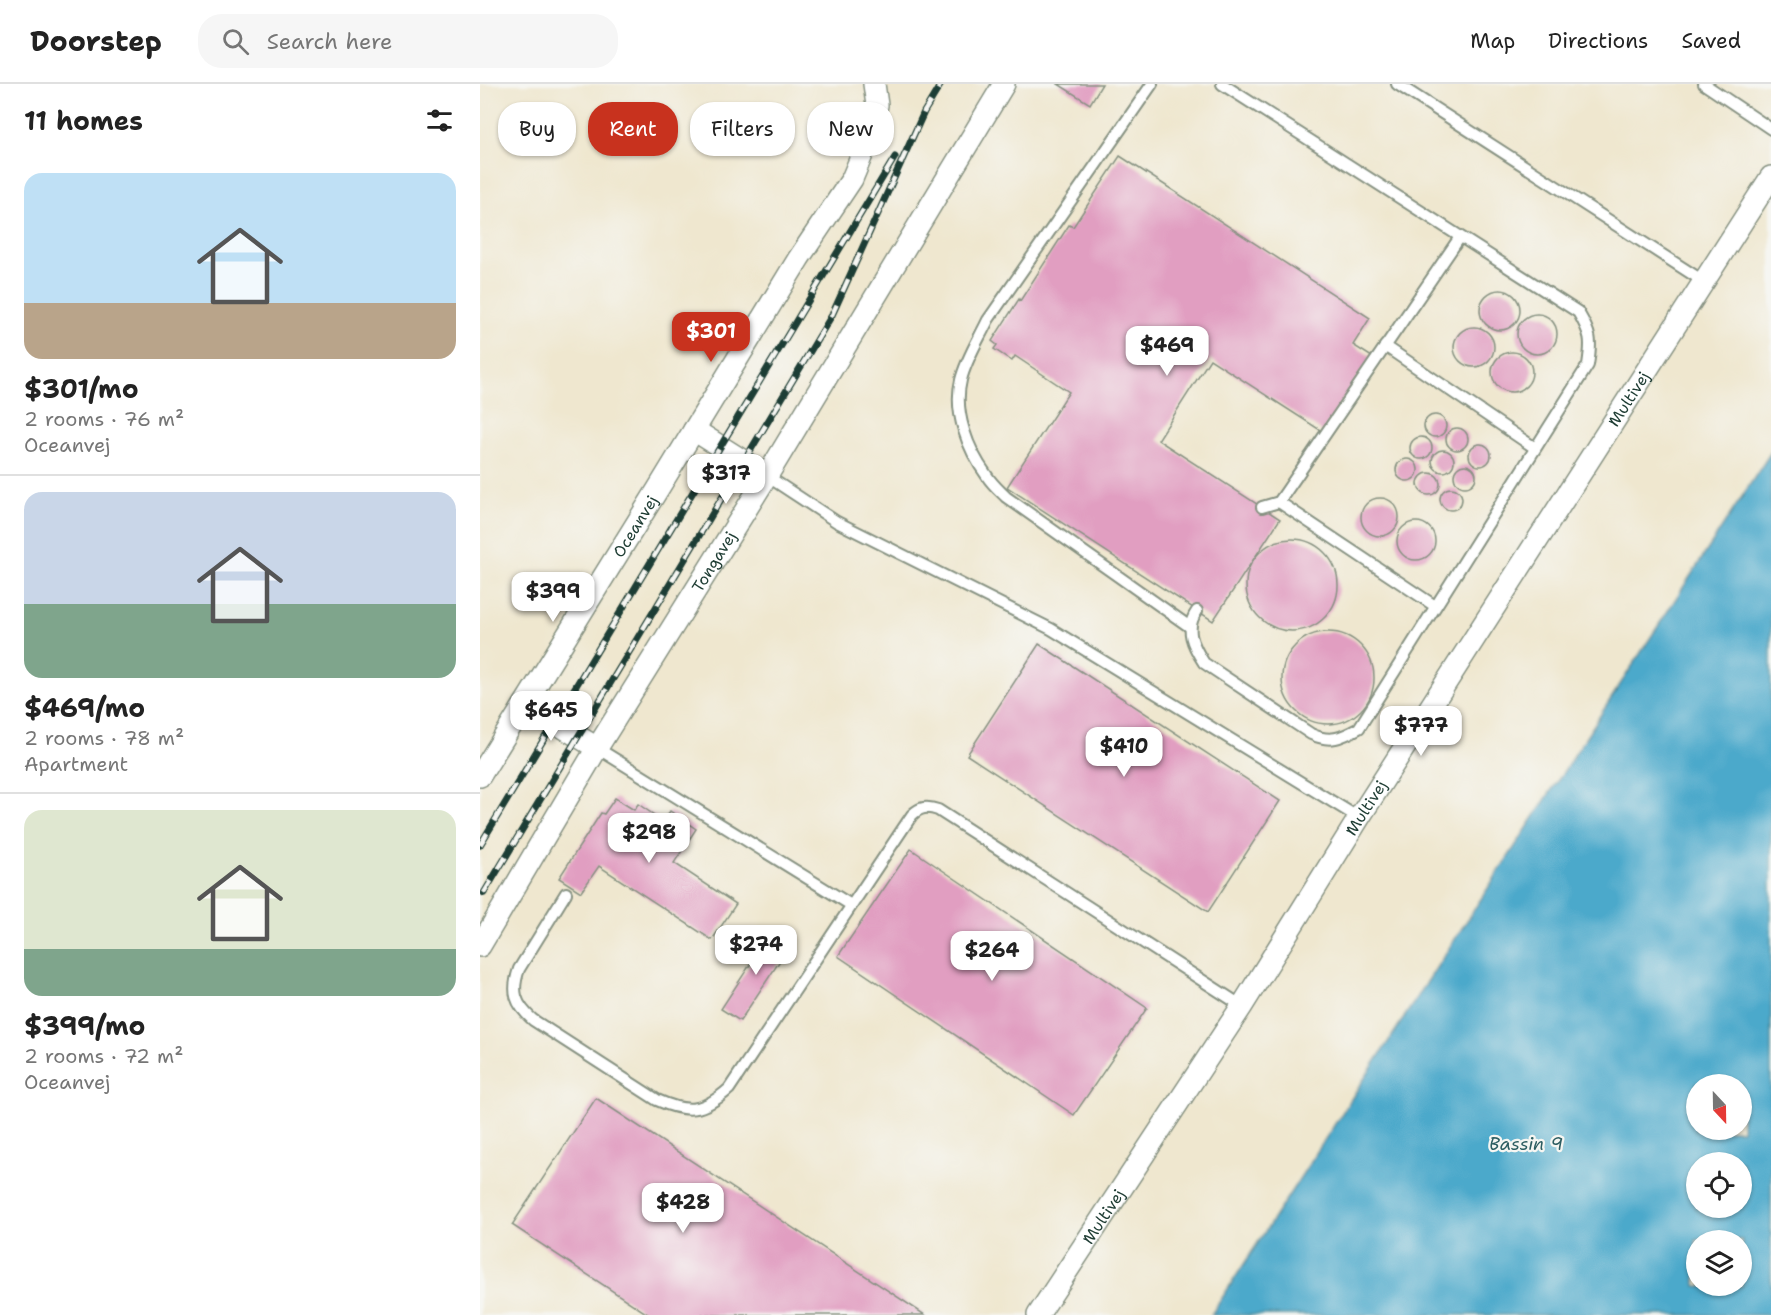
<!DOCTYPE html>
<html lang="en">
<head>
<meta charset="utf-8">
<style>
  body { margin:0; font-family:"Shantell Sans",sans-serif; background:#f6f6f6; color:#222; height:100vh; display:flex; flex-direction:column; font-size:22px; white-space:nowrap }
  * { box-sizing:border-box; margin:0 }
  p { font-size:20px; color:#767676 }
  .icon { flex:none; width:33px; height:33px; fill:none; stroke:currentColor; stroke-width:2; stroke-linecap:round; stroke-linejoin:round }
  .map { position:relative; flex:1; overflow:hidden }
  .panel { display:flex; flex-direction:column; background:#fff; width:480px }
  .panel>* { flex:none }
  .guide { position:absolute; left:18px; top:18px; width:570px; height:54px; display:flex; gap:12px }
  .needle { width:39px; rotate:158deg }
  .fabs { position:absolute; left:1206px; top:990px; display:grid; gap:12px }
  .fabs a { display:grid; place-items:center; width:66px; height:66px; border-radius:50%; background:#fff; box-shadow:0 2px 4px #0004; font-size:30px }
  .price { position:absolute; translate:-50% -51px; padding:0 14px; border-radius:12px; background:#fff; color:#222; font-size:20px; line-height:39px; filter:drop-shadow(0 2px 3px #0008) }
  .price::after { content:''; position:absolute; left:50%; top:36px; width:18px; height:14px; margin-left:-9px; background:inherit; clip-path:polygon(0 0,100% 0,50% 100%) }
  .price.current { background:#c8321e; color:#fff }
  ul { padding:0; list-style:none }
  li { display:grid; align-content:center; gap:12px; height:318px; padding:0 24px }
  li+li { border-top:2px solid #e0e0e0 }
  li span { display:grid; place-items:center; height:186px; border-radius:18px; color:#555 }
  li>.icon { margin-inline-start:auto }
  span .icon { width:108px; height:108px; fill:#fffc; stroke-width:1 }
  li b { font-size:26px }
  h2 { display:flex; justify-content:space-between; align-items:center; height:72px; padding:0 24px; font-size:26px }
  .pill { padding:0 21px; border-radius:24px; background:#fff; box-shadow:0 2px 4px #0004; font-size:21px; line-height:54px }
  .pill.current { background:#c8321e; color:#fff }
  header { display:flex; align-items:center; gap:36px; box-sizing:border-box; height:84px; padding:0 30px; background:#fff; border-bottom:2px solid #e0e0e0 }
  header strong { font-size:28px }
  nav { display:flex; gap:33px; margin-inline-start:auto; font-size:21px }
  .search { width:420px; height:54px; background:#f6f6f6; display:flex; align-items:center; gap:15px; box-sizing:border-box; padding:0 21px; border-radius:24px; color:#767676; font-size:22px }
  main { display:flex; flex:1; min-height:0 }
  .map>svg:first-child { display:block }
  .water { fill:#4ca9cb; stroke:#367380; stroke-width:1.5; fill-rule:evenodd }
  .building { fill:#e19ec1 }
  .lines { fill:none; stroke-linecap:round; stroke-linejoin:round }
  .lane-casing { stroke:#879282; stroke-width:14 }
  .street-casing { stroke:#879282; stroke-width:24 }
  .lane { stroke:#fff; stroke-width:10 }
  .street { stroke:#fff; stroke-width:21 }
  .rail-casing { stroke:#1f3d34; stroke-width:7 }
  .rail { stroke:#f6f6f2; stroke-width:4.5; stroke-dasharray:14; stroke-linecap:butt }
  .labels { text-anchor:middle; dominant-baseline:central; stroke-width:4.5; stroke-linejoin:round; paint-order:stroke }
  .street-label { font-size:16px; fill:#1f3d34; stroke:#f6f6f2 }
  .water-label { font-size:18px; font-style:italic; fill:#2c5d61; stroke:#f6f6f2 }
</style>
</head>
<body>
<header>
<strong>Doorstep</strong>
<div class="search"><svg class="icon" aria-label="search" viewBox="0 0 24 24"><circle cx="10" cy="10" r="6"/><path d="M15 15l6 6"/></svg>Search here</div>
<nav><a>Map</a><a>Directions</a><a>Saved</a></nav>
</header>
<main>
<section class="panel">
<h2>11 homes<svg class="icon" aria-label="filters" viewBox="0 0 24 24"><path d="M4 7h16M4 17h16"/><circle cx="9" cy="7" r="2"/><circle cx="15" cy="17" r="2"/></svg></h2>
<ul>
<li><span style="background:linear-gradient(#bfe0f5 70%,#b9a48a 0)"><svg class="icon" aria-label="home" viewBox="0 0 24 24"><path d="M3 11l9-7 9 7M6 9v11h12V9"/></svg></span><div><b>$301/mo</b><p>2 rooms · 76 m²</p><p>Oceanvej</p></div></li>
<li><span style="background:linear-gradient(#c9d6e8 60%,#7fa58c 0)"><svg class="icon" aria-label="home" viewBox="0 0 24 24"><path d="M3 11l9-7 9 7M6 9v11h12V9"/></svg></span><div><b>$469/mo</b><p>2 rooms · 78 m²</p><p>Apartment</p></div></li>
<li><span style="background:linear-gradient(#dfe7d0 75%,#7fa58c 0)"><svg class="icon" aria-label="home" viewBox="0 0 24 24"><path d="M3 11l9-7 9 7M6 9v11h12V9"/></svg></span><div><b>$399/mo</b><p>2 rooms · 72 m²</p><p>Oceanvej</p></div></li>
</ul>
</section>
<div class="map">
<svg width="1291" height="1231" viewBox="0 0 1291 1231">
  <rect width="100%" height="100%" fill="#f6f6f2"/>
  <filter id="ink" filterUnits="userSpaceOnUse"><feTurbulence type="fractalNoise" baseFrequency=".0167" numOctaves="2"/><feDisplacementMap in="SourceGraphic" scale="12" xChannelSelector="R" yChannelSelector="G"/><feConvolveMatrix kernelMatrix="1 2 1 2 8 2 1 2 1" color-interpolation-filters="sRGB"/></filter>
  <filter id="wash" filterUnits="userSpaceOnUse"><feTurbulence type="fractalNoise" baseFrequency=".008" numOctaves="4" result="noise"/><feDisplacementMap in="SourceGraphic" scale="24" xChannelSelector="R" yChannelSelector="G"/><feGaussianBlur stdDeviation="1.35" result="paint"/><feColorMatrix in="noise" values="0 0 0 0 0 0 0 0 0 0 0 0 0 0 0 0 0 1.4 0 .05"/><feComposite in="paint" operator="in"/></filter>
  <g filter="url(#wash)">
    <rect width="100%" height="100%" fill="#efe7cf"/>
    <path class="water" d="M1291,368V1231H731ZM1216,1000H1262V1046H1216ZM1216,1078H1262V1124H1216ZM1216,1156H1262V1202H1216Z"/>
    <g id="blocks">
      <g class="building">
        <path d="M578,0H622L610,20Z"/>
        <path d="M640,72L890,234L873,261L892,273L843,348L730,275L678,356L800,435L733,537L527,403L589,308L535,272L532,277L514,265L517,261L512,257L539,215L540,217L589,141L593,143Z"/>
        <circle cx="1020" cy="226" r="20"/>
        <circle cx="1057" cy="250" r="20"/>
        <circle cx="994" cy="263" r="20"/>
        <circle cx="1032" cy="288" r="20"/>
        <circle cx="955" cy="342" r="11"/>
        <circle cx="977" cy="355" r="11"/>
        <circle cx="941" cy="364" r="11"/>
        <circle cx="1000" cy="371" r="11"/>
        <circle cx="963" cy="377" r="11"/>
        <circle cx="927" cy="386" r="11"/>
        <circle cx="985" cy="392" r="11"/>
        <circle cx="949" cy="400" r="11"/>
        <circle cx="971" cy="415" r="11"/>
        <circle cx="900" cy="433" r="19"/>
        <circle cx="936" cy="457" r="19"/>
        <circle cx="812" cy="501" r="46"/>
        <circle cx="848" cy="594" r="46"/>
        <path d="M559,560L800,717L728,828L487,671Z"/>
        <path d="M135,714L154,726L158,720L183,737L190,727L216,745L194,779L256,820L232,856L119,782L101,808L79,794L121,729L124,730Z"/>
        <path d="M431,765L667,924L594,1031L358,872Z"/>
        <path d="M292,847L311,860L260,937L241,925Z"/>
        <path d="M116,1014L445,1231H169L32,1141Z"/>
      </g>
    </g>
  </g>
  <g filter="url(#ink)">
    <use href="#blocks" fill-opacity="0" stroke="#879282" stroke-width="1.5"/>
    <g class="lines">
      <defs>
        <g id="lane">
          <path d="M672,0L508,236C499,255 486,275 481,296C473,328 488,366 507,392C512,400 519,406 526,413L710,543"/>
          <path d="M917,0L1223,197"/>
          <path d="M1224,0L1291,45"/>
          <path d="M905,262L1055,364"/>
          <path d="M287,392L357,438L571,545L879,734"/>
          <path d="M799,418L955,522"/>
          <path d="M782,423L799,418L980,153"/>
          <path d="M717,527C704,545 713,562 724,579L831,650C850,659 861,654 879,644L1108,281C1112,256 1111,250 1098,228L742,0"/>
          <path d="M117,664L371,821"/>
          <path d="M86,809L39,885C31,908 35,920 53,936L177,1016C208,1030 223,1028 249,1005L432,731C440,723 447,722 458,726L762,922"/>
        </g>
        <g id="street">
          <path d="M214,346L287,392"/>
          <path d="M45,620L117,664"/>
          <path id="s1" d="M0,692L178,405L319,174L372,95L389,54L397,21L394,0"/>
          <path id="s2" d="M0,862L117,664L287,392L524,0"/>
          <path id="s3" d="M558,1231L762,922L879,734L1291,93"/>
        </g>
      </defs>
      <use href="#lane" class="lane-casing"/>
      <use href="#street" class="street-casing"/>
      <use href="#lane" class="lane"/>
      <use href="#street" class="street"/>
      <defs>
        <g id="rail">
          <path d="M0,761L415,73"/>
          <path d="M4,809L352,231L444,28L461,0"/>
        </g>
      </defs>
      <use href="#rail" class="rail-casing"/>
      <use href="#rail" class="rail"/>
    </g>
  </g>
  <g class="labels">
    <g class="street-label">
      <text stroke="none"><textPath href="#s3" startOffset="1090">Multivej</textPath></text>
      <text stroke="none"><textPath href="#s1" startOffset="294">Oceanvej</textPath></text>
      <text stroke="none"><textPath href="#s2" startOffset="450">Tongavej</textPath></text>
      <text stroke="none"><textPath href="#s3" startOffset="604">Multivej</textPath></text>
      <text stroke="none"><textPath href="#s3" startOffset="118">Multivej</textPath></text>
    </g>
    <g class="water-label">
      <text x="1046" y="1060">Bassin 9</text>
    </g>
  </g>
</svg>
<div class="fabs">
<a><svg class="needle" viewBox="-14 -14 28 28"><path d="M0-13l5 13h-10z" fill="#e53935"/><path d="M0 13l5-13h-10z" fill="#767676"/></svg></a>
<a><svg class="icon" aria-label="locate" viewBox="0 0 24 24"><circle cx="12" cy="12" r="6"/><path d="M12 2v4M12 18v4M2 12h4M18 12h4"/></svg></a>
<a><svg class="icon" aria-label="layers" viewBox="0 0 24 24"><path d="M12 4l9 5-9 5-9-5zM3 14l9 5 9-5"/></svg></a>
</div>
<b class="price current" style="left:231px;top:279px">$301</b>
<b class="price" style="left:687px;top:293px">$469</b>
<b class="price" style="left:246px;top:421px">$317</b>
<b class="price" style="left:73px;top:539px">$399</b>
<b class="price" style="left:71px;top:658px">$645</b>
<b class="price" style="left:941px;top:673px">$777</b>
<b class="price" style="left:644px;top:694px">$410</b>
<b class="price" style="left:169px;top:780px">$298</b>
<b class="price" style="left:276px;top:892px">$274</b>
<b class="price" style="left:512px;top:898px">$264</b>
<b class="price" style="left:203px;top:1150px">$428</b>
<div class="guide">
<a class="pill">Buy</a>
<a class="pill current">Rent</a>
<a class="pill">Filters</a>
<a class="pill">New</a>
</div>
</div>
</main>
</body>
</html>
